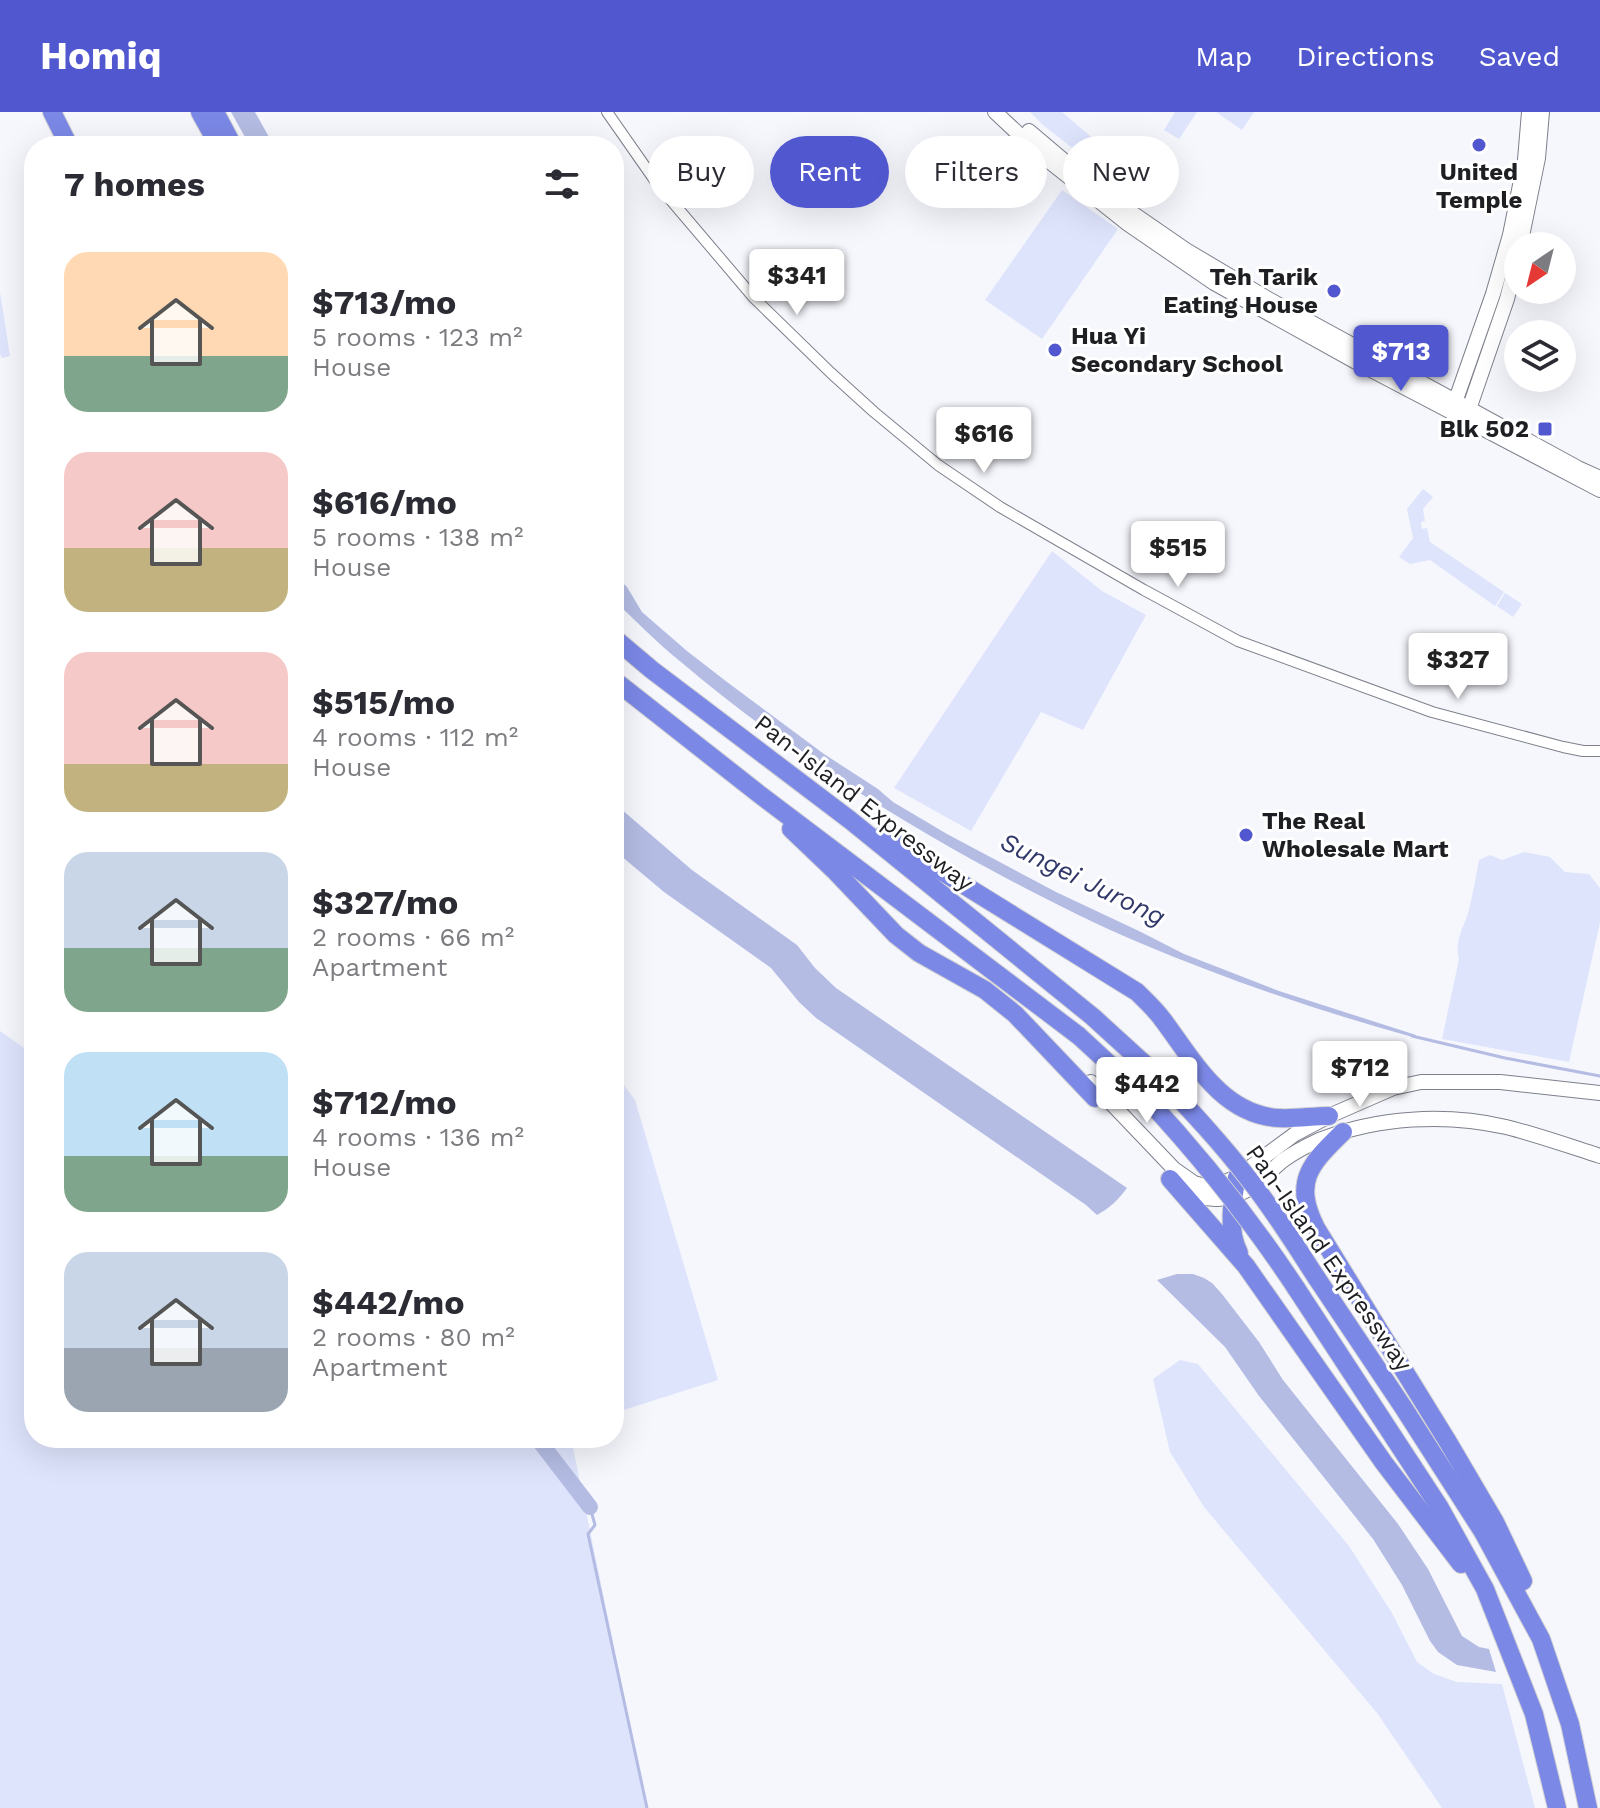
<!DOCTYPE html>
<html lang="en">
<head>
<meta charset="utf-8">
<style>
  body { margin:0; font-family:"Work Sans",sans-serif; background:#f2f2f3; color:#2b2b33; height:100vh; display:flex; flex-direction:column; font-size:30px; white-space:nowrap }
  * { box-sizing:border-box; margin:0 }
  p { font-size:26px; color:#7c7c81 }
  .icon { flex:none; width:44px; height:44px; fill:none; stroke:currentColor; stroke-width:2; stroke-linecap:round; stroke-linejoin:round }
  .map { position:relative; flex:1; overflow:hidden }
  .details { position:absolute; left:24px; top:24px; width:600px; height:1312px; display:flex; flex-direction:column; background:#fff; border-radius:32px; box-shadow:0 8px 32px #0002 }
  .details>* { flex:none }
  .top-card { position:absolute; left:648px; top:24px; width:760px; height:72px; display:flex; gap:16px }
  .needle { width:52px; rotate:215deg }
  .buttons { position:absolute; left:1504px; top:120px; display:grid; gap:16px }
  .buttons a { display:grid; place-items:center; width:72px; height:72px; border-radius:50%; background:#fff; box-shadow:0 8px 32px #0002; font-size:40px }
  .price { position:absolute; translate:-50% -68px; padding:0 18px; border-radius:8px; background:#fff; color:#222; font-size:26px; line-height:52px; filter:drop-shadow(0 2px 4px #0008) }
  .price::after { content:''; position:absolute; left:50%; top:48px; width:24px; height:18px; margin-left:-12px; background:inherit; clip-path:polygon(0 0,100% 0,50% 100%) }
  .price.on { background:#5158cf; color:#fff }
  ul { padding:0; list-style:none }
  li { display:flex; align-items:center; gap:24px; height:200px; padding:0 40px }
  li span { display:grid; place-items:center; flex:none; width:224px; height:160px; border-radius:24px; color:#555 }
  li>.icon { margin-inline-start:auto }
  span .icon { width:96px; height:96px; fill:#fffc; stroke-width:1 }
  li b { font-size:34px }
  h2 { display:flex; justify-content:space-between; align-items:center; height:96px; padding:0 40px; font-size:34px }
  .chip { padding:0 28px; border-radius:36px; background:#fff; box-shadow:0 8px 32px #0002; font-size:28px; line-height:72px }
  .chip.on { background:#5158cf; color:#fff }
  header { display:flex; align-items:center; gap:48px; box-sizing:border-box; height:112px; padding:0 40px; background:#5158cf; color:#fff }
  header strong { font-size:38px }
  nav { display:flex; gap:44px; margin-inline-start:auto; font-size:28px }
  .map>svg:first-child { display:block }
  .green { fill:#dee4fc }
  .water { fill:#b4bce3 }
  .lines { fill:none; stroke-linecap:round; stroke-linejoin:round }
  .stream { stroke:#b4bce3; stroke-width:3 }
  .river { stroke:#b4bce3; stroke-width:16 }
  .street-casing { stroke:#7d808c; stroke-width:12 }
  .secondary-casing { stroke:#7d808c; stroke-width:16 }
  .highway-casing { stroke:#d2d2d3; stroke-width:20 }
  .street { stroke:#fff; stroke-width:10 }
  .secondary { stroke:#fff; stroke-width:14 }
  .highway { stroke:#7b88e6; stroke-width:18 }
  .highway-bridge-casing { stroke:#d2d2d3; stroke-width:20; stroke-linecap:butt }
  .highway-bridge { stroke:#7b88e6; stroke-width:18 }
  .poi-dot { fill:#5158cf; stroke:#fff; stroke-width:3 }
  .labels { text-anchor:middle; dominant-baseline:central; stroke-width:6; stroke-linejoin:round; paint-order:stroke }
  .poi-label { font-size:24px; font-weight:bold; fill:#1e1f23; stroke:#fff; text-anchor:end }
  .street-label { font-size:24px; fill:#1e1f23; stroke:#fff }
  .water-label { font-size:26px; font-style:italic; fill:#31386a; stroke:#fff }
</style>
</head>
<body>
<header>
<strong>Homiq</strong>
<nav><a>Map</a><a>Directions</a><a>Saved</a></nav>
</header>
<div class="map">
<svg width="1600" height="1696" viewBox="0 0 1600 1696">
  <rect width="100%" height="100%" fill="#f6f7fd"/>
  <g class="green">
    <path d="M1030,0H1062L1115,45L1103,60L1043,13Z"/>
    <path d="M1175,0H1197L1179,27L1164,18Z"/>
    <path d="M1216,0H1254L1242,18Z"/>
    <path d="M1062,78L1118,117L1042,227L985,188Z"/>
    <path d="M0,180L10,244L2,246L0,242Z"/>
    <path d="M1423,377L1433,385L1423,397L1425,409L1421,410L1422,417L1427,416L1430,430L1504,480L1495,494L1430,448L1410,452L1399,445L1413,426L1407,397Z"/>
    <path d="M1052,439L1102,479L1146,503L1083,618L1041,600L971,719L894,676Z"/>
    <path d="M1505,481L1522,492L1513,505L1497,494Z"/>
    <path d="M1524,740L1550,745L1565,760L1589,762L1600,776V811L1569,950L1442,927L1459,847C1454,829 1464,815 1469,798C1473,781 1476,764 1479,748L1490,743L1502,748Z"/>
    <path d="M0,919L34,943V1326H571L647,1696H0Z"/>
    <path d="M614,960L635,988L718,1268L614,1301Z"/>
    <path d="M1180,1248L1198,1252L1349,1434L1392,1501L1417,1550L1434,1562L1457,1570L1502,1572L1535,1696H1442L1377,1601L1204,1395L1170,1340L1153,1267Z"/>
  </g>
  <g class="water">
    <path d="M231,0H255L274,34H250Z"/>
    <path d="M614,463L627,475L642,500L687,539L727,570L824,642L878,677L893,690L947,722L1056,780L1141,820L1184,842L1279,879L1416,923V926C1322,900 1230,869 1140,831C1094,812 1048,788 1004,765C890,704 780,634 681,550C657,531 636,509 614,488Z"/>
    <path d="M614,691L692,758L797,833L815,856L836,876L1127,1076C1118,1088 1110,1096 1097,1103L1086,1093L816,906L799,890L771,856L664,780L614,738Z"/>
    <path d="M1177,1162H1193L1204,1166L1212,1171L1222,1182L1259,1230L1283,1268L1398,1412L1428,1457L1462,1524L1479,1535L1489,1537L1496,1560L1457,1553L1438,1540L1430,1529L1402,1473L1373,1427L1259,1284L1225,1235L1157,1168Z"/>
  </g>
  <g class="lines">
    <g class="stream">
      <path d="M1412,924L1505,946L1600,964"/>
      <path d="M590,1395L595,1413L588,1422L647,1696"/>
    </g>
    <path class="river" d="M537,1326L590,1395"/>
    <defs>
      <path id="street" d="M607,0L658,73L754,186L831,261L874,300L938,353L1000,395L1144,478L1238,529L1432,600L1563,635L1583,639H1600"/>
      <g id="secondary">
        <path d="M995,0L1040,42L1128,112L1214,171L1356,250L1600,378"/>
        <path d="M1029,19L1068,52"/>
        <path d="M1099,78L1186,138L1270,188L1578,356L1600,366"/>
        <path d="M1520,134L1538,46L1542,0"/>
        <path d="M1453,296L1493,182L1510,123L1525,48L1529,0"/>
        <path d="M1467,303L1507,187L1518,143"/>
        <path d="M1091,970L1174,1057L1194,1071L1204,1074H1215L1237,1065L1295,1022L1329,1004L1393,976L1421,970H1500L1600,981"/>
        <path d="M1181,1075C1206,1094 1235,1089 1259,1070C1267,1063 1274,1056 1282,1049C1293,1041 1306,1034 1319,1028C1378,1005 1445,1001 1506,1015C1538,1023 1569,1034 1600,1044"/>
      </g>
      <g id="highway">
        <path d="M52,0L69,34"/>
        <path d="M200,0L219,34"/>
        <path d="M215,0L233,34"/>
        <path d="M614,526L652,558L850,708L1093,905L1161,967"/>
        <path d="M614,568L759,682L1079,924L1145,985"/>
        <path d="M791,717L836,760L896,823L919,841L985,878L1015,902L1095,986"/>
        <path d="M883,723L1137,880C1146,889 1156,898 1163,908C1193,948 1222,1003 1279,1006C1295,1007 1313,1004 1329,1004"/>
        <path d="M1343,1020C1309,1053 1293,1070 1316,1116L1448,1330L1495,1410L1523,1469"/>
        <path d="M1237,1065C1232,1090 1227,1117 1239,1141"/>
        <path d="M1170,1067L1246,1154L1384,1351L1461,1452"/>
        <path d="M1316,1165L1403,1295L1483,1420L1541,1527L1570,1612L1588,1696"/>
        <path d="M1296,1176L1440,1396L1485,1477L1534,1602L1557,1696"/>
      </g>
    </defs>
    <use href="#street" class="street-casing"/>
    <use href="#secondary" class="secondary-casing"/>
    <use href="#highway" class="highway-casing"/>
    <use href="#street" class="street"/>
    <use href="#secondary" class="secondary"/>
    <use href="#highway" class="highway"/>
    <defs>
      <g id="highway-bridge">
        <path d="M1161,967C1191,999 1221,1031 1248,1066C1273,1097 1294,1131 1316,1165"/>
        <path d="M1145,985C1203,1047 1249,1105 1296,1176"/>
      </g>
    </defs>
    <use href="#highway-bridge" class="highway-bridge-casing"/>
    <use href="#highway-bridge" class="highway-bridge"/>
  </g>
  <g class="poi-dot">
    <circle cx="1479" cy="33" r="8"/>
    <circle cx="1334" cy="179" r="8"/>
    <circle cx="1055" cy="238" r="8"/>
    <rect x="1537" y="309" width="16" height="16" rx="4"/>
    <circle cx="1246" cy="723" r="8"/>
  </g>
  <g class="labels">
    <g class="poi-label">
      <text x="1479" y="60" text-anchor="middle">United<tspan x="1479" dy="28">Temple</tspan></text>
      <text x="1318" y="165">Teh Tarik<tspan x="1318" dy="28">Eating House</tspan></text>
      <text x="1071" y="224" text-anchor="start">Hua Yi<tspan x="1071" dy="28">Secondary School</tspan></text>
      <text x="1529" y="317">Blk 502</text>
      <text x="1262" y="709" text-anchor="start">The Real<tspan x="1262" dy="28">Wholesale Mart</tspan></text>
    </g>
    <g class="street-label">
      <text transform="translate(864 691) rotate(38)">Pan-Island Expressway</text>
      <text transform="translate(1329 1146) rotate(55)">Pan-Island Expressway</text>
    </g>
    <g class="water-label">
      <text transform="translate(1083 767) rotate(26)">Sungei Jurong</text>
    </g>
  </g>
</svg>
<div class="buttons">
<a><svg class="needle" viewBox="-14 -14 28 28"><path d="M0-13l5 13h-10z" fill="#e53935"/><path d="M0 13l5-13h-10z" fill="#7c7c81"/></svg></a>
<a><svg class="icon" aria-label="layers" viewBox="0 0 24 24"><path d="M12 4l9 5-9 5-9-5zM3 14l9 5 9-5"/></svg></a>
</div>
<b class="price" style="left:797px;top:205px">$341</b>
<b class="price on" style="left:1401px;top:281px">$713</b>
<b class="price" style="left:984px;top:363px">$616</b>
<b class="price" style="left:1178px;top:477px">$515</b>
<b class="price" style="left:1458px;top:589px">$327</b>
<b class="price" style="left:1360px;top:997px">$712</b>
<b class="price" style="left:1147px;top:1013px">$442</b>
<div class="top-card">
<a class="chip">Buy</a>
<a class="chip on">Rent</a>
<a class="chip">Filters</a>
<a class="chip">New</a>
</div>
<section class="details">
<h2>7 homes<svg class="icon" aria-label="filters" viewBox="0 0 24 24"><path d="M4 7h16M4 17h16"/><circle cx="9" cy="7" r="2"/><circle cx="15" cy="17" r="2"/></svg></h2>
<ul>
<li><span style="background:linear-gradient(#ffd9b3 65%,#7fa58c 0)"><svg class="icon" aria-label="home" viewBox="0 0 24 24"><path d="M3 11l9-7 9 7M6 9v11h12V9"/></svg></span><div><b>$713/mo</b><p>5 rooms · 123 m²</p><p>House</p></div></li>
<li><span style="background:linear-gradient(#f6c9c9 60%,#c2b280 0)"><svg class="icon" aria-label="home" viewBox="0 0 24 24"><path d="M3 11l9-7 9 7M6 9v11h12V9"/></svg></span><div><b>$616/mo</b><p>5 rooms · 138 m²</p><p>House</p></div></li>
<li><span style="background:linear-gradient(#f6c9c9 70%,#c2b280 0)"><svg class="icon" aria-label="home" viewBox="0 0 24 24"><path d="M3 11l9-7 9 7M6 9v11h12V9"/></svg></span><div><b>$515/mo</b><p>4 rooms · 112 m²</p><p>House</p></div></li>
<li><span style="background:linear-gradient(#c9d6e8 60%,#7fa58c 0)"><svg class="icon" aria-label="home" viewBox="0 0 24 24"><path d="M3 11l9-7 9 7M6 9v11h12V9"/></svg></span><div><b>$327/mo</b><p>2 rooms · 66 m²</p><p>Apartment</p></div></li>
<li><span style="background:linear-gradient(#bfe0f5 65%,#7fa58c 0)"><svg class="icon" aria-label="home" viewBox="0 0 24 24"><path d="M3 11l9-7 9 7M6 9v11h12V9"/></svg></span><div><b>$712/mo</b><p>4 rooms · 136 m²</p><p>House</p></div></li>
<li><span style="background:linear-gradient(#c9d6e8 60%,#9aa5b1 0)"><svg class="icon" aria-label="home" viewBox="0 0 24 24"><path d="M3 11l9-7 9 7M6 9v11h12V9"/></svg></span><div><b>$442/mo</b><p>2 rooms · 80 m²</p><p>Apartment</p></div></li>
</ul>
</section>
</div>
</body>
</html>
